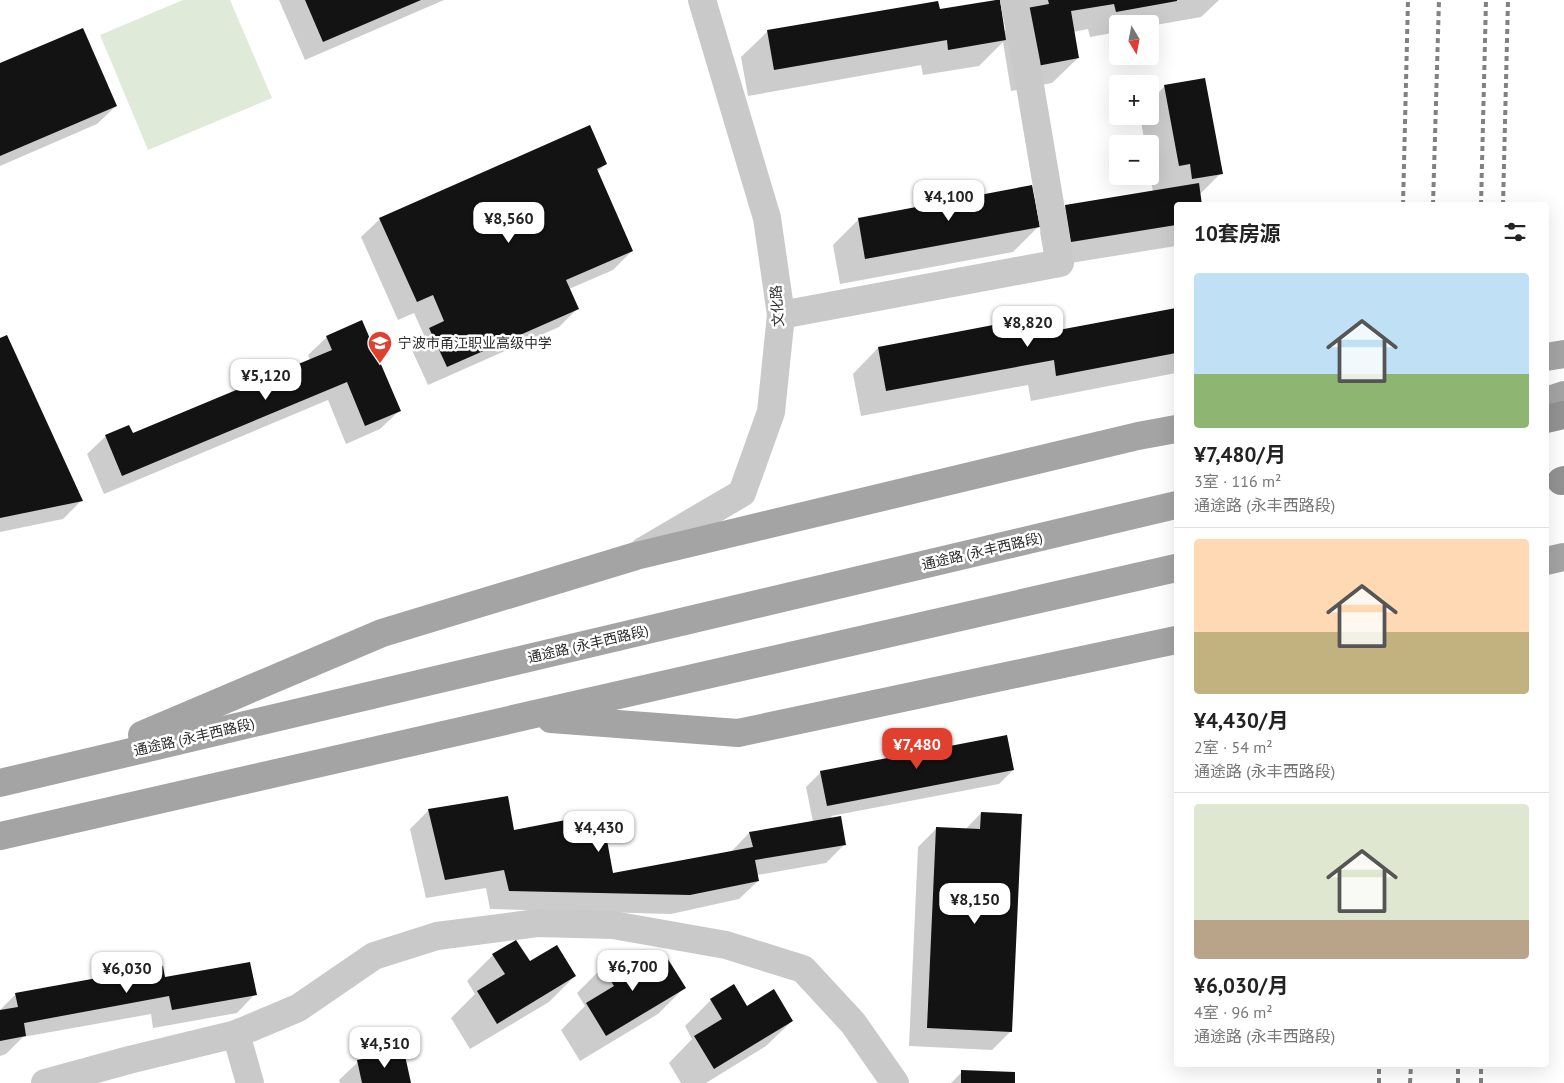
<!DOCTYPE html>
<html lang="zh">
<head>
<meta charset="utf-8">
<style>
  body { margin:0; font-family:"PT Sans","Noto Sans SC",sans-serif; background:#f2f2f2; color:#222; height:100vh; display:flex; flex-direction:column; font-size:19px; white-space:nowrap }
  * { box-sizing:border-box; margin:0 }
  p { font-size:16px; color:#767676 }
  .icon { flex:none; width:28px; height:28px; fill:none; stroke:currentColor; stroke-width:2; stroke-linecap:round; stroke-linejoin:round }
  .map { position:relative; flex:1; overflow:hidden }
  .side { position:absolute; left:1174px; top:202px; width:375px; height:865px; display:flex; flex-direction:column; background:#fff; border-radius:5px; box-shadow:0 5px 20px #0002 }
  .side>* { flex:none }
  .needle { width:32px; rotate:170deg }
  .tools { position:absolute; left:1109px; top:15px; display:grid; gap:10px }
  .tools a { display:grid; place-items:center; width:50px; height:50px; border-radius:5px; background:#fff; box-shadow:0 5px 20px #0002; font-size:25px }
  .price { position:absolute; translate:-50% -42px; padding:0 11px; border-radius:10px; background:#fff; color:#222; font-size:16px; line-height:32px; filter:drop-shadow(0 1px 2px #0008) }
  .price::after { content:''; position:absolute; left:50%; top:30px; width:15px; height:11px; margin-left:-8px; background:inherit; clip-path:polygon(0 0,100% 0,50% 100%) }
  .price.active { background:#e2402e; color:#fff }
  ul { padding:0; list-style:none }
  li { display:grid; align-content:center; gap:10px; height:265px; padding:0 20px }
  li+li { border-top:1px solid #e0e0e0 }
  li span { display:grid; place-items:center; height:155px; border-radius:5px; color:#555 }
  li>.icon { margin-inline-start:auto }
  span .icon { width:90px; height:90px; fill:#fffc; stroke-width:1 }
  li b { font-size:21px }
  h2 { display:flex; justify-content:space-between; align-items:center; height:60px; padding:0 20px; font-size:21px }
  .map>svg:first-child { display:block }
  .green { fill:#dfead9 }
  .shadow { fill:#0003 }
  .building { fill:#131313 }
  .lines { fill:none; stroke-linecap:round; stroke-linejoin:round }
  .minor { stroke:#c9c9c9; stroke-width:28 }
  .major { stroke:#a4a4a4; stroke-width:28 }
  .highway { stroke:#939393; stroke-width:28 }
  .rail { stroke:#818181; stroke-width:4; stroke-dasharray:5 4; stroke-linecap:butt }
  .labels { text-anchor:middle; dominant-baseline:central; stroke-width:5; stroke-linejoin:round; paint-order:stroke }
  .street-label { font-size:14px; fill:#2c2c2c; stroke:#fff }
  .poi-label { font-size:14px; fill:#2c2c2c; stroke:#fff; text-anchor:start }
</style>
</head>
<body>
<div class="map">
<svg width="1564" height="1083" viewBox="0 0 1564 1083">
  <rect width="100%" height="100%" fill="#fff"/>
  <path class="green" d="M183,0H230L272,98L148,150L100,35Z"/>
  <g class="shadow">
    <path d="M279,0H444L305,60Z"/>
    <path d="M1019,0H1219L1201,17L1150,26V24H1118V32L1090,37L1088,29L1073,32L1078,58L1052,83L1011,91L1003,42L979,66L923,75L921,65L748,96L741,57L767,32L937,2L939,11L1004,32L1021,15Z"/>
    <path d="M0,65L116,106L97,124L0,166Z"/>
    <path d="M1165,86L1221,173L1199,195L1201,205H1176V246L1046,267L1040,232L1066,206L1153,192L1150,174V144H1145L1140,116H1150V101Z"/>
    <path d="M606,164L597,172L632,251L613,270L569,289L578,308L559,327L428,385L411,348L424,335L414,313L398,320L361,237L380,219Z"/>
    <path d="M859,219L1039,226L1013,252L840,284L833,245Z"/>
    <path d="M1176,310V373L1031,401L1028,385L861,416L853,374L878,348L1047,334Z"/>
    <path d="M327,337L399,411L380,429L346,444L328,400L104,494L87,454L106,436L132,435L310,360L308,355Z"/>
    <path d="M0,339L82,500L63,519L0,532Z"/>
    <path d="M1013,770L999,784L831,816L844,845L826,863L757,875L758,881L739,899L671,914L490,909L486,888L426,898L410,829L429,810L513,832L612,875L731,852L749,833L813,822L806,787L821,772Z"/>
    <path d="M981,813L1011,1031L992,1050L909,1046L918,847L937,828L965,830Z"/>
    <path d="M493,955L529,963L575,976L549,1002L470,1049L451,1018L475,994L467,981Z"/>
    <path d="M603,967L639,974L684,988L658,1014L580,1061L561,1030L585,1006L577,993Z"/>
    <path d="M164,979L255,994L237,1013L153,1028L151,1014L23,1037L6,1054L0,1056V1010L16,994Z"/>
    <path d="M734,986L747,1007L792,1021L766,1046L706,1083H681L669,1063L692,1039L685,1026L711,1000Z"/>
    <path d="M358,1062L410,1083H340L339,1080Z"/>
    <path d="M962,1072L1014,1083H951Z"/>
  </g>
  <g class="building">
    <path d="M305,0H421L323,42Z"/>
    <path d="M996,0H1000L1006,40L948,50L947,40L774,70L767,30L938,1L940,9Z"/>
    <path d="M1048,0H1177V1L1116,12L1114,4L1071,11L1079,58L1037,66L1027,8L1049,4Z"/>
    <path d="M83,28L117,106L0,156V63Z"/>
    <path d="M1205,78L1223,174L1192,179L1190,164L1179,166L1164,85Z"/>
    <path d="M590,125L607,164L597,169L633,251L566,280L579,309L447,367L429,328L444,321L433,295L417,302L379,218Z"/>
    <path d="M1199,183L1202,205H1176V225L1071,242L1065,205Z"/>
    <path d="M1032,185L1040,227L865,259L858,218Z"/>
    <path d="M1176,308V353L1056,376L1054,360L886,391L878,347L1045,315L1048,332Z"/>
    <path d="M362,320L401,411L365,426L347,382L122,476L105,435L129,425L133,433L332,350L326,336Z"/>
    <path d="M7,335L83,501L0,518V338Z"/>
    <path d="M1007,735L1014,770L827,806L820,771Z"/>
    <path d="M508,796L514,830L602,813L613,873L753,847L749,832L841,816L846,845L755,860L759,881L690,895L509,891L504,870L445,880L428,809Z"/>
    <path d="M981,812L1022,814L1012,1032L927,1028L936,827L980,829Z"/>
    <path d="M516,940L530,961L557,945L576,976L497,1024L477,991L505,974L492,954Z"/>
    <path d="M626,952L639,973L666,956L686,988L606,1036L586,1003L614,986L602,966Z"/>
    <path d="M250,962L257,995L172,1010L169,996L24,1023L26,1036L0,1041V1010L18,1007L15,993L163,966L165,977Z"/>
    <path d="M734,984L747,1006L774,989L793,1021L714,1069L694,1036L722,1019L710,999Z"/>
    <path d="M404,1051L411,1083H362L357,1060Z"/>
    <path d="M961,1070L1015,1072V1083H961Z"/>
  </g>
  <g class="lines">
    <g class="minor">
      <path d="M781,315L1060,263L1026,62L1014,0"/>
      <path d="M643,551L742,493L771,412L781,315L767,218L702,0"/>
      <path d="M236,1034L250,1083"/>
      <path d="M45,1083L129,1060L236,1034L298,1008L374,956L437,936L537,923L613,925L726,945L803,969L853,1023L895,1083"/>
    </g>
    <g class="major">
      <path d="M1546,357L1564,354"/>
      <path d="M1546,401L1564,395"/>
      <path d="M1546,561L1564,557"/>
      <path d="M551,719L738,733L1176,640"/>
      <path d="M142,735L382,633L636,556L1138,436L1176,429"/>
      <path d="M0,783L1176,505"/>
      <path d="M0,836L1176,568"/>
    </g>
    <g class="highway">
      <path d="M1546,419L1564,415"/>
      <path d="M1561,481L1564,480"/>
    </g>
    <g class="rail">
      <path d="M1403,205L1408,0"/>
      <path d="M1433,205L1439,0"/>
      <path d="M1481,205L1486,0"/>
      <path d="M1503,205L1508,0"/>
      <path d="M1379,1083V1065"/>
      <path d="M1410,1083L1411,1065"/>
      <path d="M1458,1083V1065"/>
      <path d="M1481,1083V1065"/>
    </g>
  </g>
  <defs>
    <symbol id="school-pin" viewBox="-11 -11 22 30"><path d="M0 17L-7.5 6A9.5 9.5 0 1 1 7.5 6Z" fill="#e2402e" stroke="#fff"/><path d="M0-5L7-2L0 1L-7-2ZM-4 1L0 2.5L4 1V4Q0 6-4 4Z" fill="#fff"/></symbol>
  </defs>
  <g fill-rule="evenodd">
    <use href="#school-pin" x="366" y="329" width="28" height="38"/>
  </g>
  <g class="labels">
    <g class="street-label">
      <text transform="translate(777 306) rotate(-94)">文化路</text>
      <text transform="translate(982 551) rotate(-13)">通途路 (永丰西路段)</text>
      <text transform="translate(588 644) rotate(-13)">通途路 (永丰西路段)</text>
      <text transform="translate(194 737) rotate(-13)">通途路 (永丰西路段)</text>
    </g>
    <g class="poi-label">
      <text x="398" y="343">宁波市甬江职业高级中学</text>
    </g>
  </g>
</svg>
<div class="tools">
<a><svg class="needle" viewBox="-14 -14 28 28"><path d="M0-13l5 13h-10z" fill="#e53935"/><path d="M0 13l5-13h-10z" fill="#767676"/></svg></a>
<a>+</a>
<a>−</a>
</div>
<b class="price" style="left:949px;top:222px">¥4,100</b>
<b class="price" style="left:509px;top:244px">¥8,560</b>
<b class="price" style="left:1028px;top:348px">¥8,820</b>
<b class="price" style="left:266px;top:401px">¥5,120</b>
<b class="price active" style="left:917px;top:770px">¥7,480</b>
<b class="price" style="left:599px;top:853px">¥4,430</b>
<b class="price" style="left:975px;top:925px">¥8,150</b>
<b class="price" style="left:633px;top:992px">¥6,700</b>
<b class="price" style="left:127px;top:994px">¥6,030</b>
<b class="price" style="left:385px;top:1069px">¥4,510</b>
<section class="side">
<h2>10套房源<svg class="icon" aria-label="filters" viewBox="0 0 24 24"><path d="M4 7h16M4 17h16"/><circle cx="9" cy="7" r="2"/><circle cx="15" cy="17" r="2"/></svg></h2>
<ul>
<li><span style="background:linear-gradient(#bfe0f5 65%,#8fb573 0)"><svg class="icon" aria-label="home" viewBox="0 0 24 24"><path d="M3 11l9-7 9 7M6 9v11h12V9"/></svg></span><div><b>¥7,480/月</b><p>3室 · 116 m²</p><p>通途路 (永丰西路段)</p></div></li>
<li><span style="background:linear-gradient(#ffd9b3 60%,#c2b280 0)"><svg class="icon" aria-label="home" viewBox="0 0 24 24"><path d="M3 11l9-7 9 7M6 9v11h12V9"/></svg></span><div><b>¥4,430/月</b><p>2室 · 54 m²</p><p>通途路 (永丰西路段)</p></div></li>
<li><span style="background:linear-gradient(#dfe7d0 75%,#b9a48a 0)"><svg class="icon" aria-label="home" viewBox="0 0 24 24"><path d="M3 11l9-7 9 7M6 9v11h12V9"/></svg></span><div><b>¥6,030/月</b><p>4室 · 96 m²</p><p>通途路 (永丰西路段)</p></div></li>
</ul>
</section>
</div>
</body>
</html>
